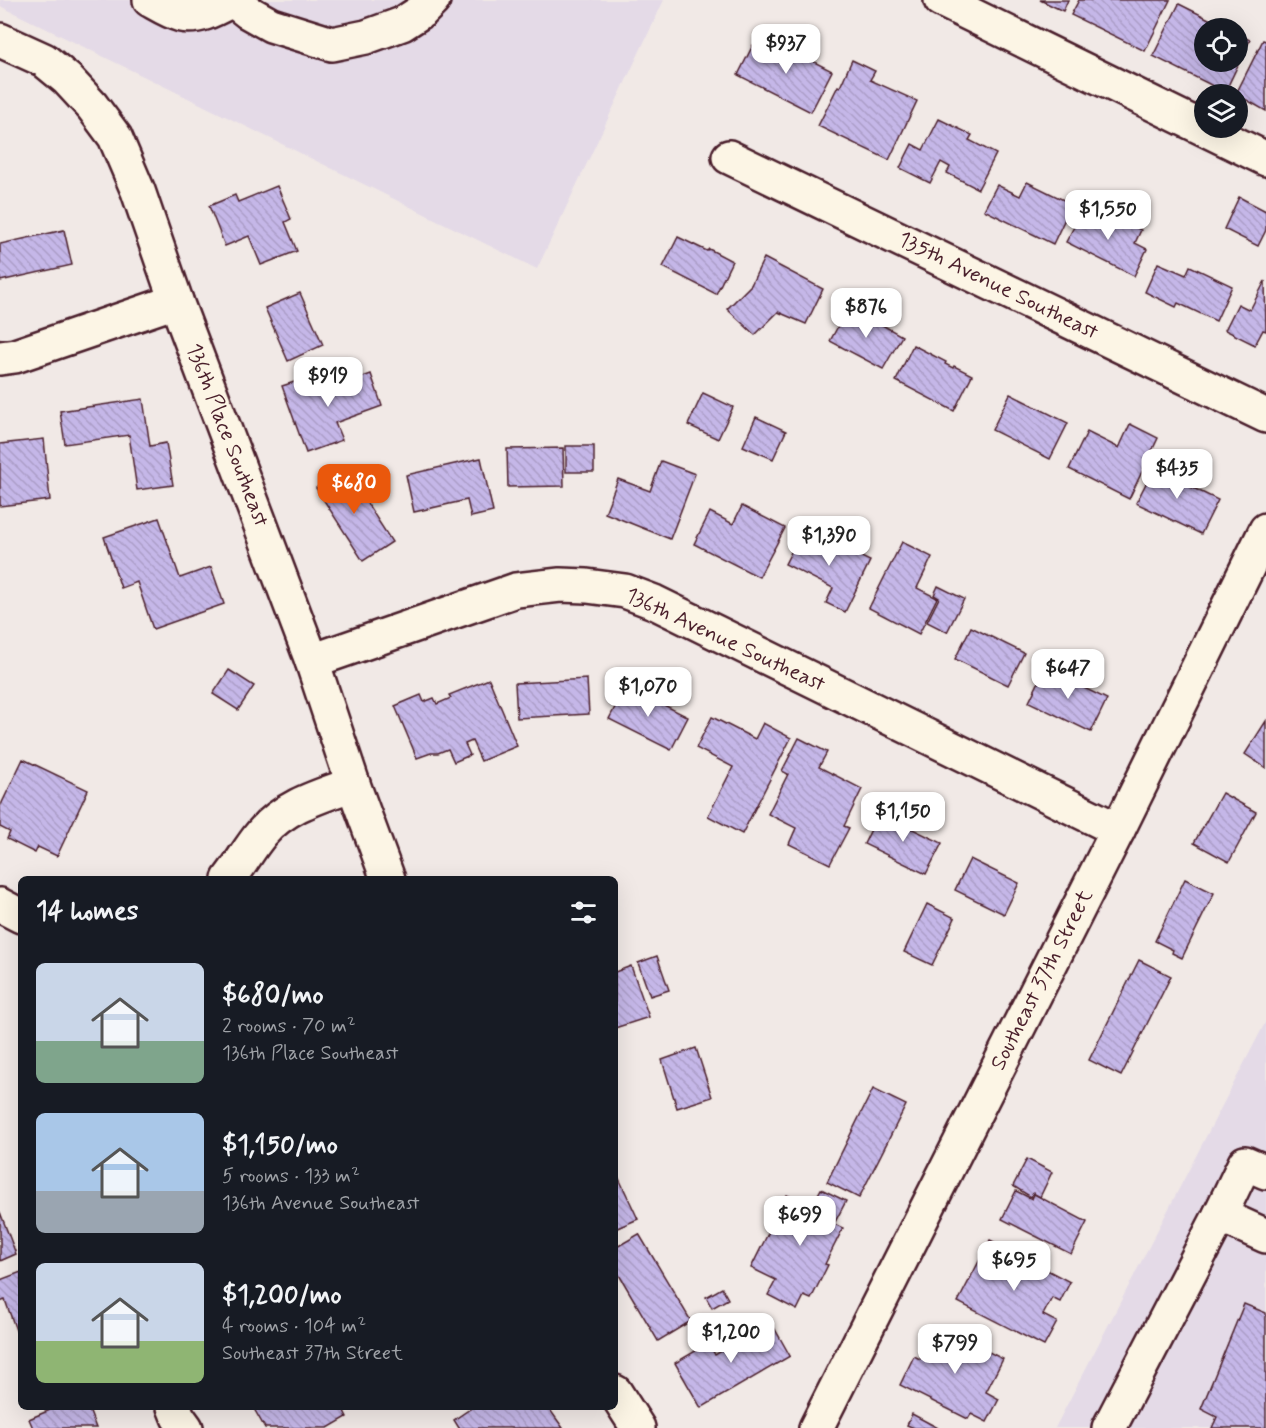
<!DOCTYPE html>
<html lang="en">
<head>
<meta charset="utf-8">
<style>
  body { margin:0; font-family:Mynerve,sans-serif; background:#20242c; color:#f1f3f6; height:100vh; display:flex; flex-direction:column; font-size:22px; white-space:nowrap }
  * { box-sizing:border-box; margin:0 }
  p { font-size:20px; color:#9ea1a6 }
  .icon { flex:none; width:33px; height:33px; fill:none; stroke:currentColor; stroke-width:2; stroke-linecap:round; stroke-linejoin:round }
  .map { position:relative; flex:1; overflow:hidden }
  .sheet { position:absolute; left:18px; top:876px; width:600px; height:534px; display:flex; flex-direction:column; background:#171b24; border-radius:9px; box-shadow:0 6px 24px #0002 }
  .sheet>* { flex:none }
  .fabs { position:absolute; left:1194px; top:18px; display:grid; gap:12px }
  .fabs a { display:grid; place-items:center; width:54px; height:54px; border-radius:50%; background:#171b24; box-shadow:0 6px 24px #0002; font-size:30px }
  .price { position:absolute; translate:-50% -51px; padding:0 14px; border-radius:12px; background:#fff; color:#222; font-size:20px; line-height:39px; filter:drop-shadow(0 2px 3px #0008) }
  .price::after { content:''; position:absolute; left:50%; top:36px; width:18px; height:14px; margin-left:-9px; background:inherit; clip-path:polygon(0 0,100% 0,50% 100%) }
  .price.selected { background:#ea580c; color:#fff }
  ul { padding:0; list-style:none }
  li { display:flex; align-items:center; gap:18px; height:150px; padding:0 18px }
  li span { display:grid; place-items:center; flex:none; width:168px; height:120px; border-radius:9px; color:#555 }
  li>.icon { margin-inline-start:auto }
  span .icon { width:72px; height:72px; fill:#fffc; stroke-width:1 }
  li b { font-size:26px }
  h2 { display:flex; justify-content:space-between; align-items:center; height:72px; padding:0 18px; font-size:26px }
  .map>svg:first-child { display:block }
  .built { fill:#e4dae7 }
  .building { fill:url(#building-back-hatch); stroke:#4a1f2b; stroke-width:1.5 }
  .lines { fill:none; stroke-linecap:round; stroke-linejoin:round }
  .minor-casing { stroke:#4a1f2b; stroke-width:38 }
  .minor { stroke:#fcf5e5; stroke-width:33 }
  .labels { text-anchor:middle; dominant-baseline:central; stroke-width:4.5; stroke-linejoin:round; paint-order:stroke }
  .street-label { font-size:22px; fill:#4a1f2b; stroke:#fcf5e5 }
</style>
</head>
<body>
<div class="map">
<svg width="1266" height="1428" viewBox="0 0 1266 1428">
  <defs>
    <pattern id="building-back-hatch" width="6" height="6" patternUnits="userSpaceOnUse" patternTransform="scale(1.5)"><rect width="6" height="6" fill="#c5b7e8"/><path d="M-1 5l2 2M0 0l6 6M5-1l2 2" fill="none" stroke="#ab9dc7"/></pattern>
  </defs>
  <rect width="100%" height="100%" fill="#f1e9e6"/>
  <filter id="ink" filterUnits="userSpaceOnUse"><feTurbulence type="fractalNoise" baseFrequency=".0167" numOctaves="2"/><feDisplacementMap in="SourceGraphic" scale="12" xChannelSelector="R" yChannelSelector="G"/><feConvolveMatrix kernelMatrix="1 2 1 2 8 2 1 2 1" color-interpolation-filters="sRGB"/></filter>
  <g filter="url(#ink)">
    <g class="built">
      <path d="M0,0H664L537,269L0,6Z"/>
      <path d="M1266,1021V1428H1055Z"/>
    </g>
    <g class="building">
      <path d="M1040,0H1068L1063,11Z"/>
      <path d="M1079,0H1170L1145,51L1071,15Z"/>
      <path d="M1179,4L1227,28H1204V62H1238V34L1250,40L1225,92L1153,56Z"/>
      <path d="M1263,40L1266,41V111L1236,94Z"/>
      <path d="M775,42L832,71L811,112L738,75L753,45L770,54Z"/>
      <path d="M852,60L875,71L870,80L917,101L889,160L818,126L838,86L840,87Z"/>
      <path d="M939,119L972,135L969,140L996,154L978,189L947,173L950,167L941,162L930,183L900,168L912,144L923,150Z"/>
      <path d="M1027,182L1072,204L1053,244L984,210L997,185L1020,196Z"/>
      <path d="M277,186L291,219L285,222L297,251L261,265L249,236L225,246L209,206L235,195L238,202Z"/>
      <path d="M1239,197L1266,211V230L1258,246L1224,229Z"/>
      <path d="M1084,208L1106,219L1109,214L1141,230L1135,243L1147,249L1134,276L1066,242Z"/>
      <path d="M64,230L72,265L0,281V244Z"/>
      <path d="M678,237L707,251L709,249L732,261L716,294L663,267Z"/>
      <path d="M764,258L823,289L806,324L778,312L755,335L727,309L751,285Z"/>
      <path d="M1158,263L1186,275L1190,266L1232,286L1216,321L1178,303L1176,307L1145,292Z"/>
      <path d="M1265,281L1266,331L1263,330L1255,345L1225,330L1238,304L1250,310Z"/>
      <path d="M300,293L323,345L288,361L265,308Z"/>
      <path d="M847,310L875,326L877,322L902,336L883,369L830,341Z"/>
      <path d="M913,345L946,362L945,364L953,368L954,366L972,375L954,411L896,381Z"/>
      <path d="M371,374L382,406L335,423L342,440L306,453L282,386L316,375L322,392Z"/>
      <path d="M703,393L733,407L718,439L688,425Z"/>
      <path d="M1010,394L1068,423L1050,459L992,430Z"/>
      <path d="M143,399L150,446L166,443L173,485L137,490L129,435L65,444L60,411Z"/>
      <path d="M756,417L786,431L773,459L743,446Z"/>
      <path d="M1130,424L1158,438L1129,499L1069,469L1087,432L1119,448Z"/>
      <path d="M44,439L50,500L0,506V444Z"/>
      <rect x="566" y="446" width="28" height="26"/>
      <path d="M563,448L564,486L508,487L507,449Z"/>
      <path d="M481,458L493,512L471,517L467,500L414,512L406,475Z"/>
      <path d="M661,461L695,474L670,539L605,513L618,479L650,491Z"/>
      <path d="M1155,466L1190,483L1189,486L1218,500L1201,534L1136,503Z"/>
      <path d="M345,469L392,542L363,561L316,488Z"/>
      <path d="M742,506L785,528L759,577L694,544L710,512L733,524Z"/>
      <path d="M159,518L180,578L211,567L224,604L153,629L137,582L121,588L104,537Z"/>
      <path d="M803,529L870,561L845,612L826,603L833,588L785,564Z"/>
      <path d="M902,542L932,557L917,588L937,598L919,634L869,608Z"/>
      <path d="M938,586L964,599L947,632L927,622L939,598L934,595Z"/>
      <path d="M971,627L1024,653L1008,685L955,659Z"/>
      <path d="M1045,669L1107,699L1091,732L1029,702Z"/>
      <path d="M229,670L254,686L238,710L213,694Z"/>
      <path d="M489,679L517,746L481,761L472,741L465,744L470,755L454,762L448,749L438,753H431L417,758L395,706L421,695L424,702L434,698L437,704L451,698L449,695Z"/>
      <path d="M587,679L589,714L517,718L515,683Z"/>
      <path d="M626,686L688,717L671,750L609,719Z"/>
      <path d="M712,717L755,739L763,723L791,738L742,834L708,816L733,767L696,748Z"/>
      <path d="M1266,721V768L1245,754Z"/>
      <path d="M799,738L827,752L819,767L862,789L844,826L849,828L830,864L789,844L796,828L768,814L788,774L782,771Z"/>
      <path d="M23,759L88,790L57,856L38,847L35,853L7,839L10,832L0,827V807Z"/>
      <path d="M1222,793L1256,812L1229,862L1194,843Z"/>
      <path d="M879,813L942,843L926,874L864,844Z"/>
      <path d="M970,859L1019,883L1004,914L955,890Z"/>
      <path d="M1185,879L1214,893L1182,958L1172,953L1173,950L1155,941Z"/>
      <path d="M927,904L955,918L932,965L904,952Z"/>
      <path d="M657,956L669,990L650,996L638,963Z"/>
      <path d="M1139,960L1171,976L1121,1076L1089,1060Z"/>
      <path d="M631,966L649,1017L615,1028V972Z"/>
      <path d="M696,1048L712,1097L677,1108L662,1060Z"/>
      <path d="M873,1089L906,1105L859,1198L827,1182Z"/>
      <path d="M1027,1159L1052,1172L1040,1197L1033,1193L1031,1197L1013,1186Z"/>
      <path d="M615,1170L638,1219L615,1229Z"/>
      <path d="M821,1189L846,1201L834,1224L843,1228L825,1264L828,1265L811,1299L804,1296L797,1310L768,1295L776,1280L751,1268L787,1195L811,1207Z"/>
      <path d="M1016,1191L1032,1199L1034,1194L1087,1222L1071,1254L1002,1219Z"/>
      <path d="M0,1212L16,1254L0,1261Z"/>
      <path d="M639,1234L691,1321L658,1341L615,1268V1248Z"/>
      <path d="M990,1240L1070,1282L1060,1302L1052,1298L1043,1315L1057,1322L1044,1346L958,1302Z"/>
      <path d="M21,1272V1344L5,1300L0,1302V1280Z"/>
      <path d="M722,1288L728,1299L712,1308L706,1297Z"/>
      <path d="M1244,1304L1266,1313V1428H1212L1217,1417L1201,1409Z"/>
      <path d="M771,1322L790,1356L701,1408L675,1363L709,1343L715,1355Z"/>
      <path d="M937,1326L1003,1359L986,1392L999,1399L987,1422L971,1414L968,1419L900,1385L914,1356L920,1359Z"/>
      <path d="M49,1407H88L96,1428H33L29,1419L50,1410Z"/>
      <path d="M253,1407H346L347,1410L344,1411L347,1417L328,1428H265Z"/>
      <path d="M473,1407H548L563,1428H459L454,1420Z"/>
      <path d="M912,1414L938,1428H914L907,1425Z"/>
    </g>
    <g class="lines">
      <defs>
        <g id="minor">
          <path d="M150,0C159,5 170,12 181,15C199,19 217,8 232,0"/>
          <path d="M233,0L248,12L271,25L332,44L366,37L402,24L422,11L433,0"/>
          <path d="M941,0L1266,159"/>
          <path d="M0,40L44,60L67,79L92,106L115,137L138,191L176,301L312,661L353,784L388,879"/>
          <path d="M729,157L1266,416"/>
          <path d="M0,358L15,356L176,301"/>
          <path d="M312,661L516,590L560,585L587,586L625,591L654,602L1118,830"/>
          <path d="M229,879C241,864 250,847 262,833C286,805 320,796 353,784"/>
          <path d="M0,905L21,916"/>
          <path d="M1266,1172L1245,1163L1220,1215L1266,1236"/>
          <path d="M615,1392L638,1428"/>
          <path d="M174,1407L178,1417L186,1428"/>
          <path d="M816,1428L1118,830L1266,530"/>
          <path d="M1109,1428L1220,1215"/>
        </g>
      </defs>
      <use href="#minor" class="minor-casing"/>
      <use href="#minor" class="minor"/>
    </g>
  </g>
  <g class="labels">
    <g class="street-label">
      <text transform="translate(998 286) rotate(26)">135th Avenue Southeast</text>
      <text transform="translate(227 435) rotate(69)">136th Place Southeast</text>
      <text transform="translate(725 640) rotate(25)">136th Avenue Southeast</text>
      <text transform="translate(1042 980) rotate(-63)">Southeast 37th Street</text>
    </g>
  </g>
</svg>
<div class="fabs">
<a><svg class="icon" aria-label="locate" viewBox="0 0 24 24"><circle cx="12" cy="12" r="6"/><path d="M12 2v4M12 18v4M2 12h4M18 12h4"/></svg></a>
<a><svg class="icon" aria-label="layers" viewBox="0 0 24 24"><path d="M12 4l9 5-9 5-9-5zM3 14l9 5 9-5"/></svg></a>
</div>
<b class="price" style="left:786px;top:75px">$937</b>
<b class="price" style="left:1108px;top:241px">$1,550</b>
<b class="price" style="left:866px;top:339px">$876</b>
<b class="price" style="left:328px;top:408px">$919</b>
<b class="price" style="left:1177px;top:500px">$435</b>
<b class="price selected" style="left:354px;top:515px">$680</b>
<b class="price" style="left:829px;top:567px">$1,390</b>
<b class="price" style="left:1068px;top:700px">$647</b>
<b class="price" style="left:648px;top:718px">$1,070</b>
<b class="price" style="left:903px;top:843px">$1,150</b>
<b class="price" style="left:800px;top:1247px">$699</b>
<b class="price" style="left:1014px;top:1292px">$695</b>
<b class="price" style="left:731px;top:1364px">$1,200</b>
<b class="price" style="left:955px;top:1375px">$799</b>
<section class="sheet">
<h2>14 homes<svg class="icon" aria-label="filters" viewBox="0 0 24 24"><path d="M4 7h16M4 17h16"/><circle cx="9" cy="7" r="2"/><circle cx="15" cy="17" r="2"/></svg></h2>
<ul>
<li><span style="background:linear-gradient(#c9d6e8 65%,#7fa58c 0)"><svg class="icon" aria-label="home" viewBox="0 0 24 24"><path d="M3 11l9-7 9 7M6 9v11h12V9"/></svg></span><div><b>$680/mo</b><p>2 rooms · 70 m²</p><p>136th Place Southeast</p></div></li>
<li><span style="background:linear-gradient(#a9c7e8 65%,#9aa5b1 0)"><svg class="icon" aria-label="home" viewBox="0 0 24 24"><path d="M3 11l9-7 9 7M6 9v11h12V9"/></svg></span><div><b>$1,150/mo</b><p>5 rooms · 133 m²</p><p>136th Avenue Southeast</p></div></li>
<li><span style="background:linear-gradient(#c9d6e8 65%,#8fb573 0)"><svg class="icon" aria-label="home" viewBox="0 0 24 24"><path d="M3 11l9-7 9 7M6 9v11h12V9"/></svg></span><div><b>$1,200/mo</b><p>4 rooms · 104 m²</p><p>Southeast 37th Street</p></div></li>
</ul>
</section>
</div>
</body>
</html>
